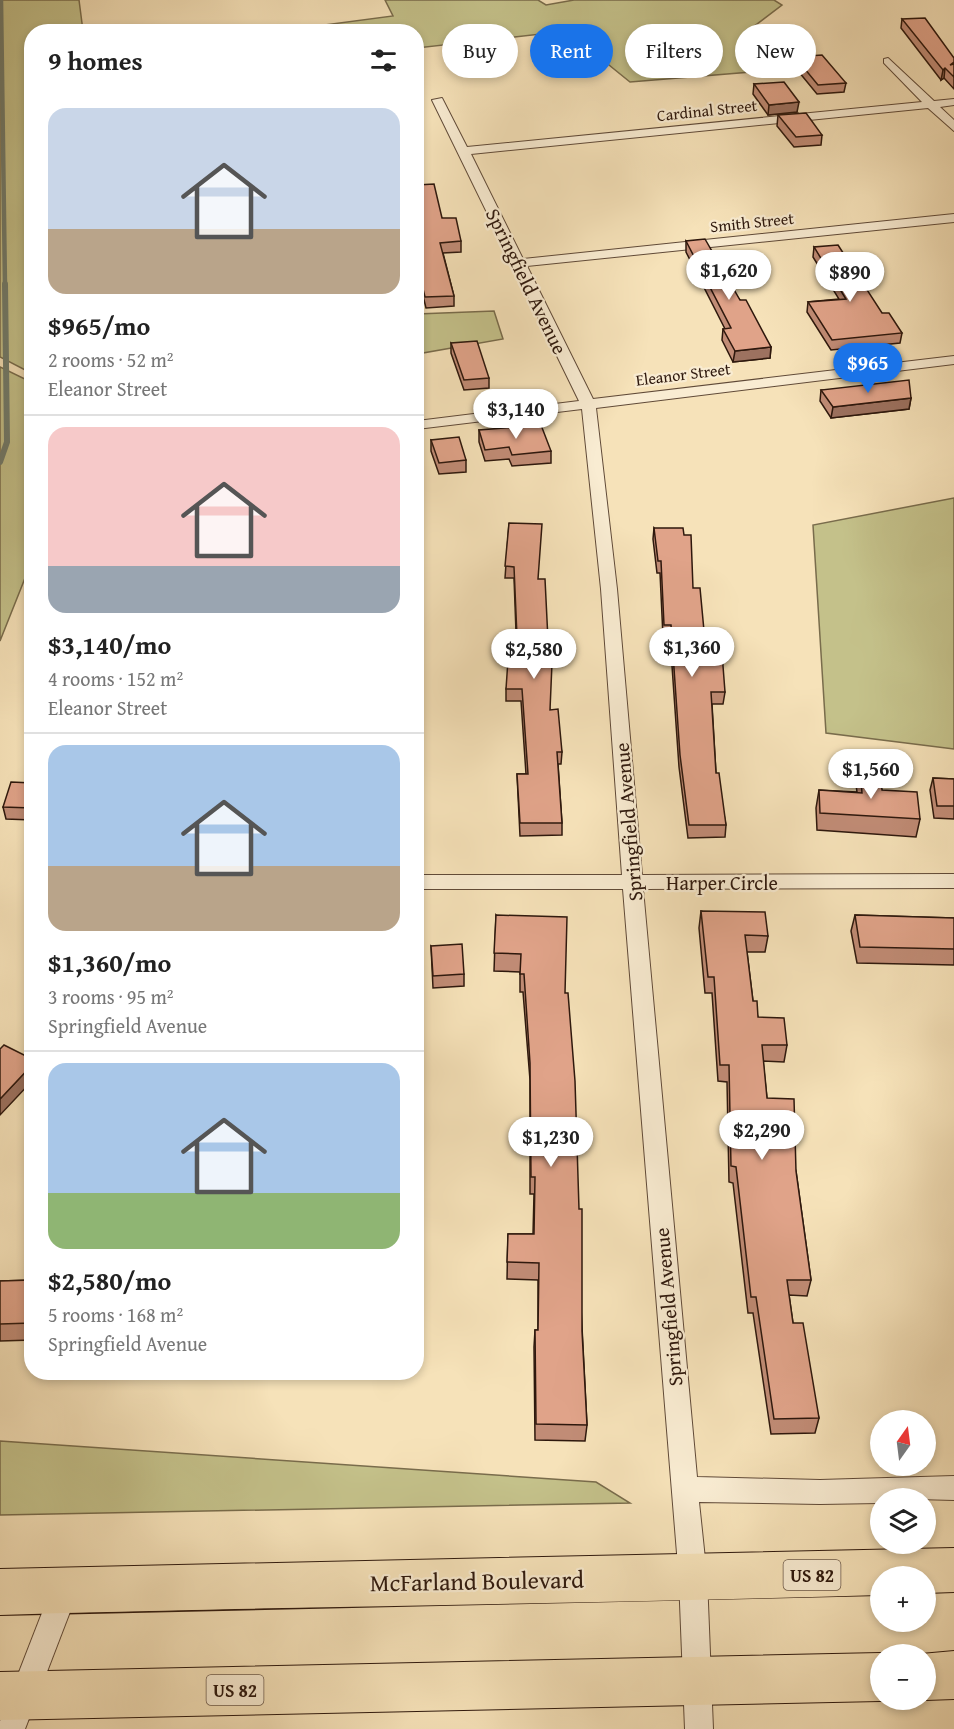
<!DOCTYPE html>
<html lang="en">
<head>
<meta charset="utf-8">
<style>
  body { margin:0; font-family:"Gentium Book Plus",serif; background:#f2f2f2; color:#222; height:100vh; display:flex; flex-direction:column; font-size:22px; white-space:nowrap }
  * { box-sizing:border-box; margin:0 }
  p { font-size:20px; color:#767676 }
  .icon { flex:none; width:33px; height:33px; fill:none; stroke:currentColor; stroke-width:2; stroke-linecap:round; stroke-linejoin:round }
  .map { position:relative; flex:1; overflow:hidden }
  .sheet { position:absolute; left:24px; top:24px; width:400px; height:1356px; display:flex; flex-direction:column; background:#fff; border-radius:24px; box-shadow:0 3px 9px #0003 }
  .sheet>* { flex:none }
  .banner { position:absolute; left:442px; top:24px; width:422px; height:54px; display:flex; gap:12px }
  .needle { width:39px; rotate:14deg }
  .tools { position:absolute; left:870px; top:1410px; display:grid; gap:12px }
  .tools a { display:grid; place-items:center; width:66px; height:66px; border-radius:50%; background:#fff; box-shadow:0 3px 9px #0003; font-size:30px }
  .price { position:absolute; translate:-50% -51px; padding:0 14px; border-radius:21px; background:#fff; color:#222; font-size:20px; line-height:39px; filter:drop-shadow(0 2px 3px #0008) }
  .price::after { content:''; position:absolute; left:50%; top:36px; width:18px; height:14px; margin-left:-9px; background:inherit; clip-path:polygon(0 0,100% 0,50% 100%) }
  .price.active { background:#1a73e8; color:#fff }
  ul { padding:0; list-style:none }
  li { display:grid; align-content:center; gap:12px; height:318px; padding:0 24px }
  li+li { border-top:2px solid #e0e0e0 }
  li span { display:grid; place-items:center; height:186px; border-radius:18px; color:#555 }
  li>.icon { margin-inline-start:auto }
  span .icon { width:108px; height:108px; fill:#fffc; stroke-width:1 }
  li b { font-size:26px }
  h2 { display:flex; justify-content:space-between; align-items:center; height:72px; padding:0 24px; font-size:26px }
  .tag { padding:0 21px; border-radius:27px; background:#fff; box-shadow:0 3px 9px #0003; font-size:21px; line-height:54px }
  .tag.active { background:#1a73e8; color:#fff }
  .map>svg:first-child { display:block }
  .green { fill:#c4c18a; stroke:#796c4c; stroke-width:1.5 }
  .lines { fill:none; stroke-linecap:round; stroke-linejoin:round }
  .stream-far1 { stroke:#717c6d; stroke-width:4.5 }
  .stream { stroke:#717c6d; stroke-width:6 }
  .minor-casing { stroke:#604a38; stroke-width:2 }
  .trunk-casing { stroke:#2e180d; stroke-width:2 }
  .minor { fill:#f9ecd2; fill-rule:evenodd }
  .trunk { fill:#f6e2b9; fill-rule:evenodd }
  .wall { fill:#c18c76; stroke:#2e180d; stroke-width:1.5 }
  .shaded-wall { fill:#9d7260; stroke:#2e180d; stroke-width:1.5 }
  .building { fill:#e0a389; stroke:#2e180d; stroke-width:1.5 }
  .labels { text-anchor:middle; dominant-baseline:central; stroke-width:4.5; stroke-linejoin:round; paint-order:stroke }
  .far-street-label { font-size:16px; fill:#2e180d; stroke:#f9ecd2 }
  .shield { fill:#f9ecd2; stroke:#6b5848; stroke-width:1.5 }
  .shield-label { font-size:18px; font-weight:bold; fill:#2e180d }
  .street-label { font-size:20px; fill:#2e180d; stroke:#f9ecd2 }
  .near-street-label { font-size:24px; fill:#2e180d; stroke:#f9ecd2 }
</style>
</head>
<body>
<div class="map">
<svg width="954" height="1729" viewBox="0 0 954 1729">
  <rect width="100%" height="100%" fill="#f6e2b9"/>
  <filter id="stains"><feTurbulence type="fractalNoise" baseFrequency=".00333" numOctaves="4"/><feColorMatrix values="0 0 0 0 .2 0 0 0 0 .09 0 0 0 0 .02 0 0 0 .5 -.17"/></filter>
  <radialGradient id="worn" r=".72"><stop offset=".6" stop-color="#630" stop-opacity="0"/><stop offset="1" stop-color="#630" stop-opacity=".3"/></radialGradient>
  <g class="green">
    <path d="M0,0H79L83,31L32,32L31,48L27,49L31,373L0,357Z"/>
    <path d="M385,0H538L546,5L574,0H774L782,5L740,37L763,71L630,82L567,31L417,48V32L279,31L393,16Z"/>
    <path d="M494,311L503,339L417,354V314Z"/>
    <path d="M0,367L31,382V563L0,641Z"/>
    <path d="M954,498V749L826,733L813,525Z"/>
    <path d="M0,1441L596,1482L630,1503L0,1515Z"/>
  </g>
  <g class="lines">
    <path class="stream-far1" d="M1,0L5,285"/>
    <path class="stream" d="M0,462L7,442L5,284"/>
    <defs>
      <g id="minor">
        <path d="M888,58L934,101L954,99V105L940,107L954,120V131L928,108L471,154L523,259L954,214V222L527,266L593,399L954,356V364L596,408L617,589L642,875L954,874V888L643,889L697,1477L820,1480L954,1476V1500L880,1498V1503L820,1504L699,1502L707,1578L713,1729H685L679,1578L623,889H417V875H622L601,589L582,409L417,429V421L579,401L432,100L442,98L467,147L922,102L884,63V59Z"/>
        <path d="M64,1578L74,1582L78,1591L25,1729H0V1721L54,1582Z"/>
      </g>
      <g id="trunk">
        <path d="M954,1548V1592L926,1593V1576H880V1595C587,1604 293,1606 0,1615V1569Z"/>
        <path d="M954,1651V1699L926,1700H925L926,1654H921Z"/>
        <path d="M880,1653L883,1654H880V1700H883L880,1701L0,1720V1672Z"/>
      </g>
    </defs>
    <use href="#minor" class="minor-casing"/>
    <use href="#trunk" class="trunk-casing"/>
    <use href="#minor" class="minor"/>
    <use href="#trunk" class="trunk"/>
  </g>
  <g class="wall">
    <path d="M902,19L954,58V89L944,78L941,80L901,28Z"/>
    <path d="M795,57L846,83L844,92L817,94L794,66Z"/>
    <path d="M754,84L797,112L768,115L753,94Z"/>
    <path d="M778,115L822,135L821,145L794,147L777,126Z"/>
    <path d="M417,185L442,218L461,241V252L443,253L454,296V306L426,308L418,276L417,265H421L417,244Z"/>
    <path d="M686,241L740,300L771,347L770,358L733,362L722,340L723,329H725L686,252Z"/>
    <path d="M814,247L902,333L900,343L831,350L807,312L808,302L839,299L813,257Z"/>
    <path d="M451,343L489,378V388L464,390L451,353Z"/>
    <path d="M821,390L911,398L909,409L831,418L820,401Z"/>
    <path d="M479,430L551,451V463L512,466L509,459L485,461L479,442Z"/>
    <path d="M431,440L466,460V472L439,474L431,451Z"/>
    <path d="M509,523L550,710L562,752L561,764H558L562,823V835L520,836L517,774H526L521,701H506V689L517,660L514,578H505Z"/>
    <path d="M654,528L693,588L706,652L725,692L723,704H712L716,773L726,825L725,837L688,838L679,767L670,637H663L660,573H657L653,539Z"/>
    <path d="M860,768L882,790L920,819L916,837L817,830L816,808L819,790L857,792L856,785Z"/>
    <path d="M933,778L954,779V819L934,818L930,790Z"/>
    <path d="M32,783V820L6,819L3,807Z"/>
    <path d="M701,911L768,936L765,952H747L753,1001L758,1017L787,1045L784,1062L763,1061L767,1098L796,1171L811,1280L807,1296L789,1295L793,1323L819,1418L815,1433L771,1434L753,1313H748L733,1183L729,1182L727,1082L718,1081L712,993H705L699,928Z"/>
    <path d="M496,915L565,993L587,1425L585,1441L535,1440L534,1347L535,1330H538V1280L507,1279L508,1234H533L534,1194H530V1080L523,992H520V972L494,971Z"/>
    <path d="M855,915L954,918V965L857,963L851,931Z"/>
    <path d="M431,946L464,974V986L433,988Z"/>
    <path d="M417,987L423,1050H417Z"/>
    <path d="M32,1280V1340L0,1341V1281Z"/>
  </g>
  <g class="shaded-wall">
    <path d="M945,68L944,78L941,80L943,70Z"/>
    <path d="M799,102L797,112L768,115L769,105Z"/>
    <path d="M771,347L770,358L733,362L735,351Z"/>
    <path d="M911,398L909,409L831,418L833,407Z"/>
    <path d="M32,1065V1081L0,1115V1099Z"/>
  </g>
  <g class="building">
    <path d="M925,18L954,58V62L950,65L954,64V77L945,68L943,70L902,19Z"/>
    <path d="M822,55L846,83L818,85L795,57Z"/>
    <path d="M784,82L799,102L769,105L754,84Z"/>
    <path d="M806,113L822,135L796,137L778,115Z"/>
    <path d="M434,184L442,218H456L461,241L440,243L454,296L425,297L417,265H423L417,234V185Z"/>
    <path d="M705,239L740,300H746L771,347L735,351L723,329L731,328L686,241Z"/>
    <path d="M838,245L882,313H889L902,333L832,340L808,302L846,299L814,247Z"/>
    <path d="M477,341L489,378L464,380L451,343Z"/>
    <path d="M909,380L911,398L833,407L821,390Z"/>
    <path d="M541,425L551,451L512,455L509,447L485,450L479,430Z"/>
    <path d="M459,437L466,460L439,463L431,440Z"/>
    <path d="M509,523L542,524L538,579H545L548,640H553L550,710L558,709L562,752H557L562,823H520L517,774H528L522,689H506L508,660H518L514,567L505,566Z"/>
    <path d="M654,528H683L684,535H691L693,588H700L706,652L722,653L725,692H711L716,773H719L726,825H689L680,755L671,625H664L661,561H658Z"/>
    <path d="M860,768L880,769L882,790L917,792L920,819L820,813L819,790L862,793Z"/>
    <path d="M933,778L954,779V806H937Z"/>
    <path d="M11,782L32,783V808L3,807Z"/>
    <path d="M701,911L765,912L768,936L745,935L753,1001H757L758,1017L784,1018L787,1045H762L767,1098L794,1099L796,1171L811,1280H787L793,1323H803L819,1418L774,1419L756,1297H751L736,1167L731,1166L729,1065H720L714,977H708Z"/>
    <path d="M496,915L567,917L565,993H568L575,1081L579,1209H582V1331L587,1425L536,1424L535,1330H538L539,1263L507,1262L508,1234H534L535,1177H531L530,1063L524,974H520L521,954L494,953Z"/>
    <path d="M855,915L954,918V949L860,947Z"/>
    <path d="M462,944L464,974L433,976L431,946Z"/>
    <path d="M417,987L423,1038H417Z"/>
    <path d="M4,1045L32,1059V1065L0,1099V1049Z"/>
    <path d="M32,1280V1323L0,1324V1281Z"/>
  </g>
  <g class="labels">
    <g class="far-street-label">
      <text transform="translate(707 110) rotate(-6)">Cardinal Street</text>
      <text transform="translate(752 222) rotate(-6)">Smith Street</text>
      <text transform="translate(683 374) rotate(-7)">Eleanor Street</text>
    </g>
    <g class="shield">
      <rect x="783.5" y="1560" width="57" height="30" rx="4.5"/>
      <rect x="206.5" y="1675" width="57" height="30" rx="4.5"/>
    </g>
    <g class="shield-label">
      <text x="812" y="1575">US 82</text>
      <text x="235" y="1690">US 82</text>
    </g>
    <g class="street-label">
      <text transform="translate(527 281) rotate(64)">Springfield Avenue</text>
      <text transform="translate(628 822) rotate(-95)">Springfield Avenue</text>
      <text x="722" y="882">Harper Circle</text>
      <text transform="translate(668 1307) rotate(-95)">Springfield Avenue</text>
    </g>
    <g class="near-street-label">
      <text transform="translate(477 1581) rotate(-1)">McFarland Boulevard</text>
    </g>
  </g>
  <rect width="100%" height="100%" filter="url(#stains)"/>
  <rect width="100%" height="100%" fill="url(#worn)"/>
</svg>
<div class="tools">
<a><svg class="needle" viewBox="-14 -14 28 28"><path d="M0-13l5 13h-10z" fill="#e53935"/><path d="M0 13l5-13h-10z" fill="#767676"/></svg></a>
<a><svg class="icon" aria-label="layers" viewBox="0 0 24 24"><path d="M12 4l9 5-9 5-9-5zM3 14l9 5 9-5"/></svg></a>
<a>+</a>
<a>−</a>
</div>
<b class="price" style="left:729px;top:301px">$1,620</b>
<b class="price" style="left:850px;top:303px">$890</b>
<b class="price active" style="left:868px;top:394px">$965</b>
<b class="price" style="left:516px;top:440px">$3,140</b>
<b class="price" style="left:692px;top:678px">$1,360</b>
<b class="price" style="left:534px;top:680px">$2,580</b>
<b class="price" style="left:871px;top:800px">$1,560</b>
<b class="price" style="left:762px;top:1161px">$2,290</b>
<b class="price" style="left:551px;top:1168px">$1,230</b>
<div class="banner">
<a class="tag">Buy</a>
<a class="tag active">Rent</a>
<a class="tag">Filters</a>
<a class="tag">New</a>
</div>
<section class="sheet">
<h2>9 homes<svg class="icon" aria-label="filters" viewBox="0 0 24 24"><path d="M4 7h16M4 17h16"/><circle cx="9" cy="7" r="2"/><circle cx="15" cy="17" r="2"/></svg></h2>
<ul>
<li><span style="background:linear-gradient(#c9d6e8 65%,#b9a48a 0)"><svg class="icon" aria-label="home" viewBox="0 0 24 24"><path d="M3 11l9-7 9 7M6 9v11h12V9"/></svg></span><div><b>$965/mo</b><p>2 rooms · 52 m²</p><p>Eleanor Street</p></div></li>
<li><span style="background:linear-gradient(#f6c9c9 75%,#9aa5b1 0)"><svg class="icon" aria-label="home" viewBox="0 0 24 24"><path d="M3 11l9-7 9 7M6 9v11h12V9"/></svg></span><div><b>$3,140/mo</b><p>4 rooms · 152 m²</p><p>Eleanor Street</p></div></li>
<li><span style="background:linear-gradient(#a9c7e8 65%,#b9a48a 0)"><svg class="icon" aria-label="home" viewBox="0 0 24 24"><path d="M3 11l9-7 9 7M6 9v11h12V9"/></svg></span><div><b>$1,360/mo</b><p>3 rooms · 95 m²</p><p>Springfield Avenue</p></div></li>
<li><span style="background:linear-gradient(#a9c7e8 70%,#8fb573 0)"><svg class="icon" aria-label="home" viewBox="0 0 24 24"><path d="M3 11l9-7 9 7M6 9v11h12V9"/></svg></span><div><b>$2,580/mo</b><p>5 rooms · 168 m²</p><p>Springfield Avenue</p></div></li>
</ul>
</section>
</div>
</body>
</html>
